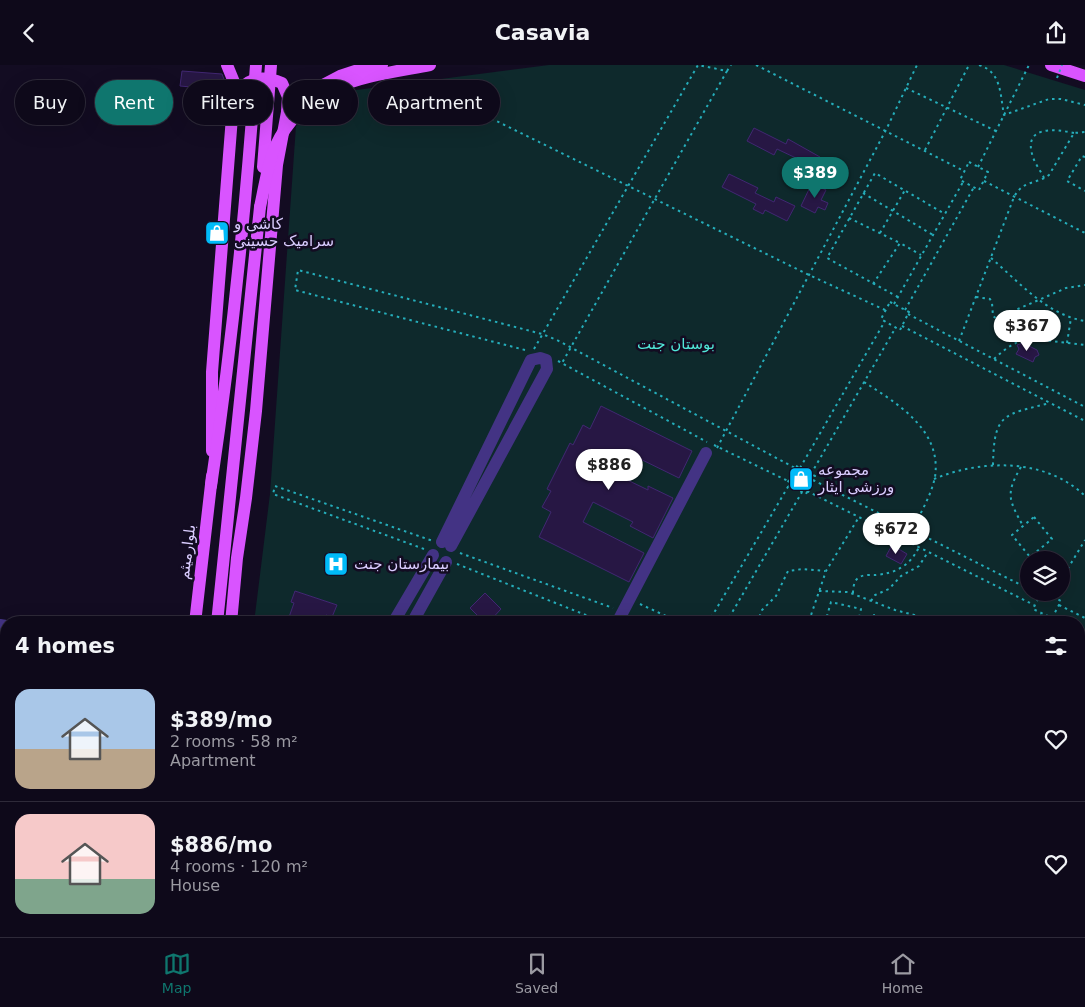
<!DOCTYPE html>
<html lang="en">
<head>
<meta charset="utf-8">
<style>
  body { margin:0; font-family:"DejaVu Sans","Noto Sans Arabic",sans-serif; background:#171223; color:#f1f3f6; height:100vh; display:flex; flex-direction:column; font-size:19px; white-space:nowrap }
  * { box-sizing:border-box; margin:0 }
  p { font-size:16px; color:#9b9aa2 }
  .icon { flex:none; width:28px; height:28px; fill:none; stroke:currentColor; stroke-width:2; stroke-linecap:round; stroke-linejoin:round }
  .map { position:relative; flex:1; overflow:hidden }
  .panel { position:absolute; left:0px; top:551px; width:1085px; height:321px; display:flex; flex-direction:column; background:#0e091a; border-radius:20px 20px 0 0; box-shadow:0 5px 20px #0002,0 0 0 1px #2e2a39 }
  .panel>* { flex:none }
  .top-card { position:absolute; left:15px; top:15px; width:500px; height:45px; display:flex; gap:10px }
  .fabs { position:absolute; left:1020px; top:486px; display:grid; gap:10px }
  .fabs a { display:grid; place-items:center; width:50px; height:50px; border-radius:50%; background:#0e091a; box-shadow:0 5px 20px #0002,0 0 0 1px #2e2a39; font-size:25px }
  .price { position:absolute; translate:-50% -42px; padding:0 11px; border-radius:18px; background:#fff; color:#222; font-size:16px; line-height:32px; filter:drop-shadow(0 1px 2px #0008) }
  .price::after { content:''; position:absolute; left:50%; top:30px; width:15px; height:11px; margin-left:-8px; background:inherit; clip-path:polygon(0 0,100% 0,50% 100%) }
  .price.current { background:#0f766e; color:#fff }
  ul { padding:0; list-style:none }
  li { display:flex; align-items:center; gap:15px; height:125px; padding:0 15px }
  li+li { border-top:1px solid #2e2a39 }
  li span { display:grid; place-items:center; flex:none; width:140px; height:100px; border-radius:15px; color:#555 }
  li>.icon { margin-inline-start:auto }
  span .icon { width:60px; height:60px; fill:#fffc; stroke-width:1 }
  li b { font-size:21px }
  h2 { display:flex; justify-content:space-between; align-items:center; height:60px; padding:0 15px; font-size:21px }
  .chip { padding:0 18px; border-radius:22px; background:#0e091a; box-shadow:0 5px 20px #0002,0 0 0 1px #2e2a39; font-size:18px; line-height:45px }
  .chip.current { background:#0f766e; color:#fff }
  header { display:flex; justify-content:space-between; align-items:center; height:65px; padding:0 15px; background:#0e091a; font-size:22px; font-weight:800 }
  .tab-bar { display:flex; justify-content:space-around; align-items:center; height:70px; border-top:1px solid #2e2a39; background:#0e091a; font-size:14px; color:#9b9aa2 }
  .tab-bar a { display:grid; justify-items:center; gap:2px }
  .tab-bar .current { color:#0f766e }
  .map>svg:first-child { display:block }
  .green { fill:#0e292c; fill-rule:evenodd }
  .building { fill:#271744; stroke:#412772 }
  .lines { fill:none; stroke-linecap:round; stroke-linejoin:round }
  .path { stroke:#25adba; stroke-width:2; stroke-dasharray:2.5 4; stroke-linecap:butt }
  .minor { stroke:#433384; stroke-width:12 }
  .major { stroke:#d954ff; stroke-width:12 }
  .path-bridge { stroke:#25adba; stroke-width:2; stroke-dasharray:2.5 4; stroke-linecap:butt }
  .major-bridge { stroke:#d954ff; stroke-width:12 }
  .labels { text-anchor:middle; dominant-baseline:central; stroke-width:5; stroke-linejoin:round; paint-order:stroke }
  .poi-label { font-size:15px; fill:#dacdff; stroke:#130c22; text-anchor:start }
  .park-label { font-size:15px; fill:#51e7d8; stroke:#130c22 }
  .street-label { font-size:15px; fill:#dacdff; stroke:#130c22 }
</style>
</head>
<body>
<header><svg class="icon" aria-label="back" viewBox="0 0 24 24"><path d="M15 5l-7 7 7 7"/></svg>Casavia<svg class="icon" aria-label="share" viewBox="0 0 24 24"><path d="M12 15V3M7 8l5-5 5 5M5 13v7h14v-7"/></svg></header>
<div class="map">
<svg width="1085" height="872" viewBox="0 0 1085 872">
  <rect width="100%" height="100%" fill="#130c22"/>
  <g class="green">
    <path d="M549,0H1004L1085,25V871L1071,866H1079V558H254L270,429L296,61L341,27ZM1029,495H1061V528H1029Z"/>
    <path d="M920,866H949L968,872H938Z"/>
  </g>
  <g class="building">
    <path d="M182,6L222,9L225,17V25L180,21Z"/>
    <path d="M754,63L786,79L788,74L820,92L810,112L791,102L796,93L777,84L774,90L747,76Z"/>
    <path d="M729,109L758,123L755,128L774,137L776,132L795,141L787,156L765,145L763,149L753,144L756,139L722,122Z"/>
    <path d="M812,118L826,125L821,135L828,138L825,145L818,142L815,148L801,141Z"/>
    <path d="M1023,278L1037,285L1039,290L1035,292L1033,297L1016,289L1019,284L1017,280Z"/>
    <path d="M601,341L692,386L679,413L626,387L615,409L648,425V421L673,433L653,473L630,461L633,457L593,437L583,457L644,488L629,517L539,472L551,447L542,442L551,426L547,424L570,378L573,380L583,360L590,364Z"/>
    <path d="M892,480L907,489L901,499L886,491Z"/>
    <path d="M295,526L337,540L332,552L326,550L323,558H295L288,555L294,538L291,537Z"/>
    <path d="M485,528L501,544L488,558H485L470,543Z"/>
  </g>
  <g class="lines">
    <g class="path">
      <path d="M756,0L964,106"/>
      <path d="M979,0C1002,7 1000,30 1004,50L1049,34H1061L1085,40"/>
      <path d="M727,6L731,0"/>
      <path d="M906,23L996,66"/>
      <path d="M468,42L807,209L885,245"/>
      <path d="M925,85L969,0"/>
      <path d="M1085,92L1082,91L1067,116L1085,126"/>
      <path d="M969,97L988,107L979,125L960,115Z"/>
      <path d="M978,102L1029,0"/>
      <path d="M1044,113C1041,106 1035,99 1033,92C1022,60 1055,64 1074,68"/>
      <path d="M984,116L1085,168"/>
      <path d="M863,128L933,170"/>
      <path d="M849,153L900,178"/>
      <path d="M880,168L905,125"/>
      <path d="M991,193C1019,217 1047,250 1085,256"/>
      <path d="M873,219L900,178L921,190"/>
      <path d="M898,232L827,193L875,108L945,149"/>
      <path d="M976,232L990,234L992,238L993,251L998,255L1008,258L1018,244L1066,223L1085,220"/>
      <path d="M890,237L909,247L900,265L881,254Z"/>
      <path d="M894,239L963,117"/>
      <path d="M905,245L974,122"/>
      <path d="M908,249L1085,342"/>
      <path d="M1008,258L1025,266L1034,274L1085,280"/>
      <path d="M902,261L1085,356"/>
      <path d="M959,276L1014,132C1024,114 1036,120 1049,110L1074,68L1085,67"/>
      <path d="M1067,278L1071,253"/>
      <path d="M534,284L698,0L727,6L562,298"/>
      <path d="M525,285L295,225L298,205L542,269L557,275L795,403"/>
      <path d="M994,294C1006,283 1017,274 1034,274"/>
      <path d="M558,296L707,377"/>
      <path d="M864,317C898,339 942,365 935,412C931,431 920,449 912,465"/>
      <path d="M714,380L788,416"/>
      <path d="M717,383L886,65L917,0"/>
      <path d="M993,400C994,348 1003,350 1050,338"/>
      <path d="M796,401L815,411L806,429L787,419Z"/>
      <path d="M1021,402C1005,429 1009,435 1023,461"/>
      <path d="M800,403L885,256"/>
      <path d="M811,409L896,262"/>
      <path d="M934,414C982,394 1046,393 1085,431"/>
      <path d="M813,415L1029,524"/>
      <path d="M807,426L1034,540"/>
      <path d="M1034,452L1052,474L1030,492L1012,470Z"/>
      <path d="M424,484L273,429L275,421L433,476"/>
      <path d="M460,488L613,543"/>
      <path d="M457,499L606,558"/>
      <path d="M1061,515L1085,475"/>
      <path d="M819,526L848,527L895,545L945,558"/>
      <path d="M853,528C853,523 854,517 857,514C862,509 870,510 876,510C896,508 910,501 919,482"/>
      <path d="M1041,528L1033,544L1052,553L1061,536L1045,528"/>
      <path d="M871,536L875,530L889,524L901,511L919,501L928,487"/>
      <path d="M640,539L681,558"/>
      <path d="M1059,540L1085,553"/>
      <path d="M1053,551L1065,558"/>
      <path d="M809,556L826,506L859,452"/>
      <path d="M708,558L789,420"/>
      <path d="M726,558L802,427"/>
      <path d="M762,558L760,550L762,545L776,531L788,506L803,504L825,506"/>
      <path d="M805,558V555L813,558"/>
      <path d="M825,558L831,537L861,544L858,558"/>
      <path d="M872,558L874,550L905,558"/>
      <path d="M914,558L916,551"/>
      <path d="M1037,558L1042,548"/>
      <path d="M1079,564L1085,568"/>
      <path d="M1079,616L1085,615"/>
      <path d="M1079,644L1085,646"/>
      <path d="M1079,677L1085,678"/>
      <path d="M1079,707L1085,710"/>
      <path d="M1079,724L1085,727"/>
    </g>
    <g class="minor">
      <path d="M442,477L531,295L540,293L546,295L547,304L451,481"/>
      <path d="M393,558L433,490"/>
      <path d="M412,558L446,497"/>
      <path d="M617,558L706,388"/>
      <path d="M0,560L6,561"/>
      <path d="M0,648L6,649"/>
      <path d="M0,716L6,717"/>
      <path d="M0,790H6"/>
      <path d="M375,866L392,872"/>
      <path d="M671,866L689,872"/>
      <path d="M0,869L31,872"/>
      <path d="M306,872L307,866"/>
      <path d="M344,872L346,866"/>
      <path d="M596,872L598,866"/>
      <path d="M714,872L715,866"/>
    </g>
    <g class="major">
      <path d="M1051,0L1085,11"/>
      <path d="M233,34C246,13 260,9 282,18L288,32L287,47"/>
      <path d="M212,386V307L233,39L234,17L227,0"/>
      <path d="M195,558L212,411"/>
      <path d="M217,558L260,142"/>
      <path d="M231,558L237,493L246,433L256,346L277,100L287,47L300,34L319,22L340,11L361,4L382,0"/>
      <path d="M829,866L846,872"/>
      <path d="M882,866L901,872"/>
      <path d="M972,866L991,872"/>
      <path d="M1042,866L1059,872"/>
      <path d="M159,872V866"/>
      <path d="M174,872V866"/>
      <path d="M200,872V866"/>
    </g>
    <path class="path-bridge" d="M1057,13L1062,0"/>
    <g class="major-bridge">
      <path d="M263,102L271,0"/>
      <path d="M260,142C264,124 268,97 275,82C306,16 367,12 430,0"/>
      <path d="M211,421C232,281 246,141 256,0"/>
    </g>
  </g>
  <defs>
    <symbol id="shop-square" viewBox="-11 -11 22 22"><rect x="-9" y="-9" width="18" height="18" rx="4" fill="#00baf8" stroke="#130c22"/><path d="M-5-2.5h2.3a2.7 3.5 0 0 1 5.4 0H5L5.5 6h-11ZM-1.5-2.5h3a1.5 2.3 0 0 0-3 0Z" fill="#fff"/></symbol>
    <symbol id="hospital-square" viewBox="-11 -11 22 22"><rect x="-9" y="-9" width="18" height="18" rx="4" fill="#00baf8" stroke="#130c22"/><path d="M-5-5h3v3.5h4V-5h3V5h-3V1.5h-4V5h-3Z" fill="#fff"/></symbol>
  </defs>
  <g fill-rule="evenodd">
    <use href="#shop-square" x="203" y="154" width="28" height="28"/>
    <use href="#shop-square" x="787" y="400" width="28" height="28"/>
    <use href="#hospital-square" x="322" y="485" width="28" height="28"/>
  </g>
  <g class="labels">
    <g class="poi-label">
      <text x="234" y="159">کاشی و<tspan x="234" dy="17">سرامیک حسینی</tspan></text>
      <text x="818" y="405">مجموعه<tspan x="818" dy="17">ورزشی ایثار</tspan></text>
      <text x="354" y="499">بیمارستان جنت</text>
    </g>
    <g class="park-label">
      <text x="676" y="279">بوستان جنت</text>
    </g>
    <g class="street-label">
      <text transform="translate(187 487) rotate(-83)">بلوارمیثم</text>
    </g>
  </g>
</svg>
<div class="fabs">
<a><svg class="icon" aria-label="layers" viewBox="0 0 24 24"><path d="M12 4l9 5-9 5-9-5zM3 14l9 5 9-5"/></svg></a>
</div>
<b class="price current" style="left:815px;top:134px">$389</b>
<b class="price" style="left:1027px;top:287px">$367</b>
<b class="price" style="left:609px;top:426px">$886</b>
<b class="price" style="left:896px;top:490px">$672</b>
<div class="top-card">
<a class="chip">Buy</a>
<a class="chip current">Rent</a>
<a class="chip">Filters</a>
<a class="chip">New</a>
<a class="chip">Apartment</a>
</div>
<section class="panel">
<h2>4 homes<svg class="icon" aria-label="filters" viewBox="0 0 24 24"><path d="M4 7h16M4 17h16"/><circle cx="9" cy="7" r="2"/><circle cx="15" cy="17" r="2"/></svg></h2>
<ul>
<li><span style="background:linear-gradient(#a9c7e8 60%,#b9a48a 0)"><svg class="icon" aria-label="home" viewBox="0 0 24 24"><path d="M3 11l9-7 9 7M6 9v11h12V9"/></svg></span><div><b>$389/mo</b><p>2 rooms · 58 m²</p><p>Apartment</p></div><svg class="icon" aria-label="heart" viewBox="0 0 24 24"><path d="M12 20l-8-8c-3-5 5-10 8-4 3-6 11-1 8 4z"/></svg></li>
<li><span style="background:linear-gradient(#f6c9c9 65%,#7fa58c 0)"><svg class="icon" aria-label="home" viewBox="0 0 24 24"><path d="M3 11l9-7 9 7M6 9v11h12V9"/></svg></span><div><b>$886/mo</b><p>4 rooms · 120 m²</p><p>House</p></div><svg class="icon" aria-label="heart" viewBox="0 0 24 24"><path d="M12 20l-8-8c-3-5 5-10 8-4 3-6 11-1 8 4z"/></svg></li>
</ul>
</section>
</div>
<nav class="tab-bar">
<a class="current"><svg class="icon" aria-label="map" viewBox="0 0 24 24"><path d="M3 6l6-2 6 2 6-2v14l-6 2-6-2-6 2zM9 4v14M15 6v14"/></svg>Map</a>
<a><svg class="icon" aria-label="saved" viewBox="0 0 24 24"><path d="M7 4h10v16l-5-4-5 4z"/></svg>Saved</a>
<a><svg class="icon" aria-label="home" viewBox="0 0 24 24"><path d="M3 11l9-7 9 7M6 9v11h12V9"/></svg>Home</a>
</nav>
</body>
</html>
